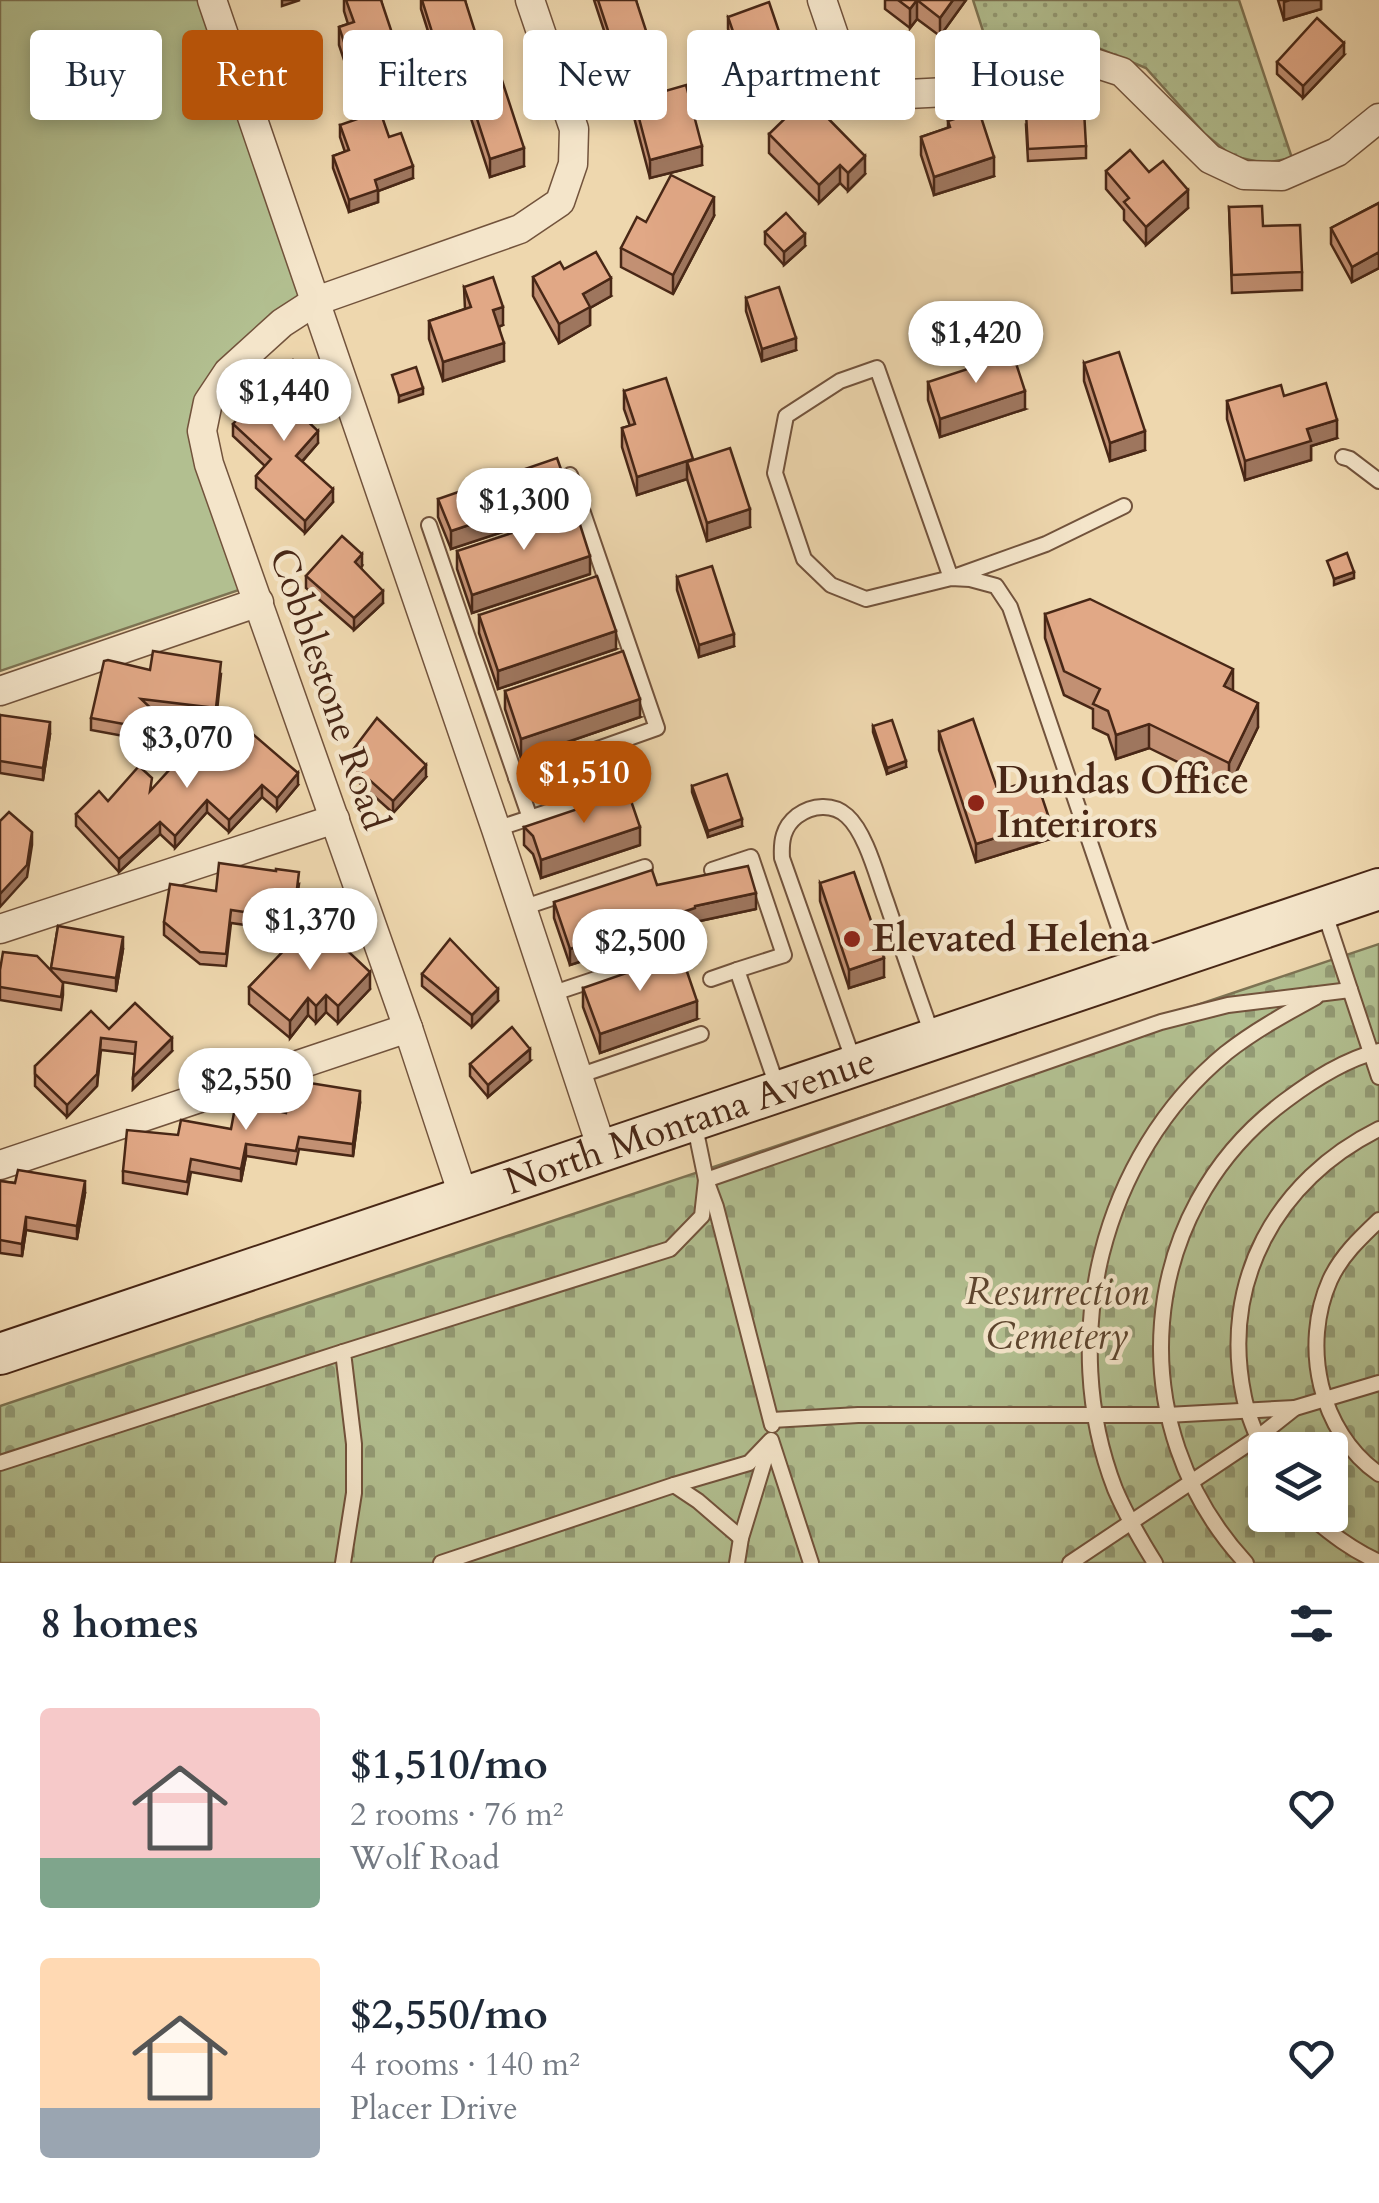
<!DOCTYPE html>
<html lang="en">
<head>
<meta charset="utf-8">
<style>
  body { margin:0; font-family:Cardo,serif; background:#f6f6f7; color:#1f2937; height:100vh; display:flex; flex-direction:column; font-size:38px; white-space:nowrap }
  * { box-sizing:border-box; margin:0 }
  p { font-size:32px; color:#747a83 }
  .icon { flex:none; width:55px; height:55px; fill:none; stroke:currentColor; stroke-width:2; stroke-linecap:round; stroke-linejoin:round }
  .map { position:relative; height:1563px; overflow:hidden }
  .sheet { display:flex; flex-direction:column; background:#fff; flex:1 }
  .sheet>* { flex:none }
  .top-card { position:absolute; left:30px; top:30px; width:1320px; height:90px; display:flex; gap:20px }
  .fabs { position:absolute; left:1248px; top:1432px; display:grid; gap:20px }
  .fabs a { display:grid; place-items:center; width:100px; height:100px; border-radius:10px; background:#fff; box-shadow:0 5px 15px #0003; font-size:50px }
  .price { position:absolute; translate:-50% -85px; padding:0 22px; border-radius:35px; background:#fff; color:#222; font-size:32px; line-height:65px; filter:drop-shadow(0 2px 5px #0008) }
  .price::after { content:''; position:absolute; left:50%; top:60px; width:30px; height:22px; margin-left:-15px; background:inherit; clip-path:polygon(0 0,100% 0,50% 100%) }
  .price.selected { background:#b45309; color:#fff }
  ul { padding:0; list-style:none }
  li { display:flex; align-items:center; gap:30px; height:250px; padding:0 40px }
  li span { display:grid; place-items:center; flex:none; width:280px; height:200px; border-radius:10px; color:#555 }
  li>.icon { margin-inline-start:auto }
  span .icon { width:120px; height:120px; fill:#fffc; stroke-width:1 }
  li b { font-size:42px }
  h2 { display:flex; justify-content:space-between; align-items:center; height:120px; padding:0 40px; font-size:42px }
  .chip { padding:0 35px; border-radius:10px; background:#fff; box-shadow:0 5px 15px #0003; font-size:35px; line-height:90px }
  .chip.selected { background:#b45309; color:#fff }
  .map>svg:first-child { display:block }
  .grass { fill:#b2bf90; stroke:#7d7353; stroke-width:2.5 }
  .cemetery { fill:url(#cemetery-stones); stroke:#7d7353; stroke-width:2.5; fill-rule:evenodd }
  .park { fill:url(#park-dots); stroke:#7d7353; stroke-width:2.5 }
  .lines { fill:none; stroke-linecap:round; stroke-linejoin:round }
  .lane-casing { stroke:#72533c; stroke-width:18 }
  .street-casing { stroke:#72533c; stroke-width:31 }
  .secondary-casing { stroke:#482716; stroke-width:44 }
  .lane { stroke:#f4e5ca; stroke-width:14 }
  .street { stroke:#f4e5ca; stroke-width:28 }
  .secondary { stroke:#f4e5ca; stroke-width:40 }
  .wall { fill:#c29073; stroke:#482716; stroke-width:2.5 }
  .shaded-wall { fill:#9e765e; stroke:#482716; stroke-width:2.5 }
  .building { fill:#e1a886; stroke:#482716; stroke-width:2.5 }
  .poi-dot { fill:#8f2418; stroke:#f4e5ca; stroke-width:4 }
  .labels { text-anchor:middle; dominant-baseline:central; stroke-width:9; stroke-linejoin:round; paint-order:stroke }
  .street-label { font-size:38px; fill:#482716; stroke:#f4e5ca }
  .poi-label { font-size:38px; font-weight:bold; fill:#482716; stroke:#f4e5ca; text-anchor:start }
  .park-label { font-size:38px; font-style:italic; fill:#5d452e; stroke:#f4e5ca }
</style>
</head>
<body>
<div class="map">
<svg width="1379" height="1563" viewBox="0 0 1379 1563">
  <defs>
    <pattern id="cemetery-stones" width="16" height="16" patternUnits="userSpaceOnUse" patternTransform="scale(2.5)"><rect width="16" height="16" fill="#b2bf90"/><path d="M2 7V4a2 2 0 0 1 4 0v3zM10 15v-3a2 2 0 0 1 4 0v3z" fill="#939b75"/></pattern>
    <pattern id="park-dots" width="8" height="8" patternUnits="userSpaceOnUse" patternTransform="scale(2.5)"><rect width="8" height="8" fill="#b2bf90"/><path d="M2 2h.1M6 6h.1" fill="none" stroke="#939b75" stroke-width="1.8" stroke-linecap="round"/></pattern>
  </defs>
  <rect width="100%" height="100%" fill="#eed7ae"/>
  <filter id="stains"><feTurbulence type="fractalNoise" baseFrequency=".002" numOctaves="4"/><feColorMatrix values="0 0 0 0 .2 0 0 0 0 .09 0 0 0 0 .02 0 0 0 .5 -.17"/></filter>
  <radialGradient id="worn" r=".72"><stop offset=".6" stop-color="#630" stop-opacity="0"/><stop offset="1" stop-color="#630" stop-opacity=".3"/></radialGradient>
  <path class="grass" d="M0,0H220L316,301L228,372L202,431L239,590L0,671Z"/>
  <path class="cemetery" d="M1379,944V1563H0V1406ZM1265,1450H1330V1515H1265Z"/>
  <path class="park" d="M973,0H1239L1292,158L1264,163L1232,156L1205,134L1146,68L1084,42H1049L993,62Z"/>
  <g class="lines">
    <defs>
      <g id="lane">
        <path d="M1343,457L1350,459L1379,481"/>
        <path d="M1124,506L1046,544L951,578L877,368L840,381L786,416L775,473L804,559L831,585L866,599L951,578L970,579L996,586L1010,607L1132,966"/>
        <path d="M429,525L530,818"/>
        <path d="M516,778L657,728L570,475"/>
        <path d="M496,829L618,789"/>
        <path d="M712,870L751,857L784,955L737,970L777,1086"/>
        <path d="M522,908L645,867"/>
        <path d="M1324,911L1379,1077"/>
        <path d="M711,979L737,970"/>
        <path d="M551,994L674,953"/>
        <path d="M854,1062L782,858C781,841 783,827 797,816C812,805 833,803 847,816C866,833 877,877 886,901C901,945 916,990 932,1034"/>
        <path d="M578,1076L701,1034"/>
        <path d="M694,1122L706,1180L716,1207L772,1425"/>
        <path d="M1379,1220C1360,1238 1341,1256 1330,1280C1301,1345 1319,1432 1379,1474"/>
        <path d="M772,1420L858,1415H1167L1295,1408"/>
        <path d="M1265,1455C1257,1436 1248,1417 1244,1397C1220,1282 1276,1180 1379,1129"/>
        <path d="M0,1463L343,1352"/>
        <path d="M674,1485L698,1501L741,1538"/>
        <path d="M1309,1515C1331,1534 1352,1550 1379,1562"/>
        <path d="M343,1563L354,1493V1444L343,1352L670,1249L702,1216L706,1180L1161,1022L1228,1005L1350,990"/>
        <path d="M441,1563L674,1485L749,1463L771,1440L811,1563"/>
        <path d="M737,1563L741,1538L769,1446"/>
        <path d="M1070,1563L1257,1438L1295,1408L1379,1383"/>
        <path d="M1155,1563C1140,1539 1126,1515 1115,1489C1057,1339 1101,1156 1226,1053C1254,1031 1285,1014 1316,997"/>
        <path d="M1246,1563C1120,1427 1135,1212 1285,1101C1313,1080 1345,1059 1379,1051"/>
      </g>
      <g id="street">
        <path d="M212,0L496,829L603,1152"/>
        <path d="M822,0L838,47L855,75L888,95L947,92L1038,61L1085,60L1122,72L1210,159L1244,175L1282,176L1337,152L1379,118"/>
        <path d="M0,691L259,602"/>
        <path d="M0,929L335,819"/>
        <path d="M0,1165L408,1028"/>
        <path d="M464,1198L408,1028L209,464L202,431L208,402L228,372L282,323L316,301L520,229L560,202L573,164L574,129L530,0"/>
      </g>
      <g id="secondary">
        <path id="s1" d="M0,1354L1379,889"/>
      </g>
    </defs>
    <use href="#lane" class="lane-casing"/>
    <use href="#street" class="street-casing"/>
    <use href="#secondary" class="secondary-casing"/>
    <use href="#lane" class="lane"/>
    <use href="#street" class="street"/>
    <use href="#secondary" class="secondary"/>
  </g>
  <g class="wall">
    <path d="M344,0H381L397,66L351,81L339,45V27L348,24L344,11Z"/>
    <path d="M421,0H465L477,50L438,63L421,9Z"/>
    <path d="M594,0H636L651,59L617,70Z"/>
    <path d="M885,0H966L940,36L917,19L910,28L885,9Z"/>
    <path d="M1278,0H1321V9L1284,20Z"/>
    <path d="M728,17L789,73L748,87L728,29Z"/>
    <path d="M1344,55L1303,98L1277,74V62Z"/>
    <path d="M464,79L524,166L490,177L464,97Z"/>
    <path d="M630,84L662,92L702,165L650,178L630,102Z"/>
    <path d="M948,121L994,176L934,195L921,155V137L948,128Z"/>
    <path d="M340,125L389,137L413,178L378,191V202L349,212L333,168V156L345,152L340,137Z"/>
    <path d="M1026,125L1086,146V158L1028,161Z"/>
    <path d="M769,134L865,174L848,191L840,183L819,203L769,153Z"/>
    <path d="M1106,171L1149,172L1188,208L1146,245L1124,220V210L1106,189Z"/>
    <path d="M1379,203V268L1352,282L1331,244V228Z"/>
    <path d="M1229,207L1263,226L1302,272V290L1232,293Z"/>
    <path d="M714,216L673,294L621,267V248L646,222Z"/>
    <path d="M765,232L805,246L784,265L765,244Z"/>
    <path d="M564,269L611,296L590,308V325L559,343L533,296V277Z"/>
    <path d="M464,287L503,325L499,327L504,361L443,381L429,339V321L465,309Z"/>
    <path d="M746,298L796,350L762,361L746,311Z"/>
    <path d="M1084,363L1145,450L1110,461L1084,381Z"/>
    <path d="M928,382L1025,409L940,437L928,400Z"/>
    <path d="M307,385L289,404L318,443L302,462L333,502L305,533L256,488V476L265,466L233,436V424Z"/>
    <path d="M624,391L693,460L750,527L707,541L687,479L637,495L622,447V428L630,426L624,409Z"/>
    <path d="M1284,396L1337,438L1311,446V460L1245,480L1227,419V401Z"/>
    <path d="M438,499L569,510L451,549L438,517Z"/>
    <path d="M457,551L590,574L472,613L457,569Z"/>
    <path d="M362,566L361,568L383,603L354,630L306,588V576Z"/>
    <path d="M677,577L734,646L699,657L677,590Z"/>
    <path d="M1045,614L1233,691L1258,727L1229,787L1149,748L1116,759L1108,735L1093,728V709L1064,695L1045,638Z"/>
    <path d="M479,615L616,649L498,689L479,633Z"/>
    <path d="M150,670L221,674L216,720L156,713L178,734V746L91,730V718Z"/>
    <path d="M505,691L640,717L521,758L505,709Z"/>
    <path d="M0,715L50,734L43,780L0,773Z"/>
    <path d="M873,726L906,767L887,774L873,732Z"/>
    <path d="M939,732L998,791L1050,839L976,862L939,750Z"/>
    <path d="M346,759L426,777L393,813L346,771Z"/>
    <path d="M208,762L298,785L277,810L262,797L229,832L207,812L175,848L160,834L119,872L76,826V814L152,789Z"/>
    <path d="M692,786L742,826L708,837L692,792Z"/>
    <path d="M524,827L640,845L541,878L533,854L524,845Z"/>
    <path d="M820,883L884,977L849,988L820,901Z"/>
    <path d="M299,884L296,906L370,989L338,1023L326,1012L316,1023L308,1015L290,1038L249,1004V987L301,933L231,923L226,966L200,964L164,935V922Z"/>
    <path d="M657,885L756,909L695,922V925L570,965L554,918V902Z"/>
    <path d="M58,926L123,949L116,991L63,982V995L61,1010L0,1000V970H51Z"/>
    <path d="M422,974L498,1001L472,1027L422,986Z"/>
    <path d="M583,988L697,1019L600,1053L583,1007Z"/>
    <path d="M109,1029L172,1051L133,1089L135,1054L101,1050L97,1086L67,1117L35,1086V1066Z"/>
    <path d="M530,1061L488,1097L470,1076V1064Z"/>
    <path d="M360,1103L353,1156L299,1149L296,1164L246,1156L241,1181L191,1172L187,1194L123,1183V1171L178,1135L231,1129L286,1113Z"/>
    <path d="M0,1181L85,1193L77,1239L26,1230L22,1256L0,1253Z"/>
  </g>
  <g class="shaded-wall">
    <path d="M282,0H300L282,6Z"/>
    <path d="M917,0V19L910,28V9Z"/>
    <path d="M953,0H966L940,36V18Z"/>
    <path d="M1290,0H1321V9L1284,20V2Z"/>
    <path d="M477,38V50L438,63V51Z"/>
    <path d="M1344,43V55L1303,98V86Z"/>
    <path d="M651,46V59L617,70V58Z"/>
    <path d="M397,48V66L351,81V63Z"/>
    <path d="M789,61V73L748,87V75Z"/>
    <path d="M702,146V165L650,178V160Z"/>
    <path d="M524,148V166L490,177V159Z"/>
    <path d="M865,156V174L848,191V173Z"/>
    <path d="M994,157V176L934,195V177Z"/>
    <path d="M840,165V183L819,203V185Z"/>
    <path d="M413,166V178L378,191V202L349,212V200L375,180Z"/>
    <path d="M1188,190V208L1146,245V227Z"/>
    <path d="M714,197V216L673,294V275Z"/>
    <path d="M805,234V246L784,265V252Z"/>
    <path d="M1379,252V268L1352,282V267Z"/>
    <path d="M611,278V296L590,308V325L559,343V324L583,294Z"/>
    <path d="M503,307V325L493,329V310Z"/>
    <path d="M796,338V350L762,361V349Z"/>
    <path d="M504,343V361L443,381V362Z"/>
    <path d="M307,373V385L283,411V398Z"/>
    <path d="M423,388V394L399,402V396Z"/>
    <path d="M1025,391V409L940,437V419Z"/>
    <path d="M1337,420V438L1311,446V460L1245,480V461L1307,429Z"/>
    <path d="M318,431V443L296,468V456Z"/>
    <path d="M1145,431V450L1110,461V443Z"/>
    <path d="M693,459L687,462V479L637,495V477Z"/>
    <path d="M333,489V502L305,533V521Z"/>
    <path d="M569,492V510L451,549V531Z"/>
    <path d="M750,509V527L707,541V523Z"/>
    <path d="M362,554V566L355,574V562Z"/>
    <path d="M590,556V574L472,613V595Z"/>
    <path d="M1354,572V578L1334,585V579Z"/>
    <path d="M383,591V603L354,630V618Z"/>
    <path d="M616,631V649L498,689V671Z"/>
    <path d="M734,634V646L699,657V645Z"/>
    <path d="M1233,669V693L1224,686Z"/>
    <path d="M640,699V717L521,758V739Z"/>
    <path d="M1258,703V727L1229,787V763Z"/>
    <path d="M50,722V734L43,780V768Z"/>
    <path d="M1149,724V748L1116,759V735Z"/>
    <path d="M906,761V767L887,774V768Z"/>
    <path d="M426,765V777L393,813V801Z"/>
    <path d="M298,773V785L277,810V798Z"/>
    <path d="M262,785V797L229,832V820Z"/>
    <path d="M207,800V812L175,848V836Z"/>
    <path d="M742,819V826L708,837V831Z"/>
    <path d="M1050,821V839L976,862V844Z"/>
    <path d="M160,822V834L119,872V859Z"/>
    <path d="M640,827V845L541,878V860Z"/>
    <path d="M32,832V845L27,877L0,907V894Z"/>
    <path d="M756,893V909L695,922V925L570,965V949L695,906Z"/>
    <path d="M123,937V949L116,991V978Z"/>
    <path d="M884,958V977L849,988V970Z"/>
    <path d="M370,972V989L338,1023V1006Z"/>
    <path d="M498,989V1001L472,1027V1015Z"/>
    <path d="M326,995V1012L316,1023V1006Z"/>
    <path d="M308,998V1015L290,1038V1021Z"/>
    <path d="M697,1001V1019L600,1053V1034Z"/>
    <path d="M101,1038L97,1086L67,1117V1105Z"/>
    <path d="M172,1038V1051L133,1089V1077Z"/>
    <path d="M530,1049V1061L488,1097V1085Z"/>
    <path d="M360,1091V1103L353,1156V1144Z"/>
    <path d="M246,1144V1156L241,1181V1169Z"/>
    <path d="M85,1181V1193L77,1239V1226Z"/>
    <path d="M26,1217V1230L22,1256V1244Z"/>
  </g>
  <g class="building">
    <path d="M346,0H381L397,48L351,63L339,27L354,22Z"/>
    <path d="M422,0H465L477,38L438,51Z"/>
    <path d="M598,0H636L651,46L617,58Z"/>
    <path d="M898,0H953L940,18L917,0L910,9Z"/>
    <path d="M769,2L789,61L748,75L728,17Z"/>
    <path d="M1317,18L1344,43L1303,86L1277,62Z"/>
    <path d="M498,68L524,148L490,159L464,79Z"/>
    <path d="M658,77L662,92L686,85L702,146L650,160L630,84Z"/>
    <path d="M807,97L865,156L848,173L840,165L819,185L769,134Z"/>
    <path d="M1084,110L1086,146L1028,149L1026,113Z"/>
    <path d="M380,111L389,137L401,133L413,166L375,180L378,190L349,200L333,156L349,150L340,125Z"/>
    <path d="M979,111L994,157L934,177L921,137L950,127L948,121Z"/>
    <path d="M1130,150L1149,172L1163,161L1188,190L1146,227L1124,202L1129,198L1106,171Z"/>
    <path d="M671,175L714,197L673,275L621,248L637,217L646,222Z"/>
    <path d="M1379,203V252L1352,267L1331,228Z"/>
    <path d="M1262,206L1263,226L1300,225L1302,272L1232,275L1229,207Z"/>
    <path d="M786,213L805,234L784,252L765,232Z"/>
    <path d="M596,252L611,278L583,294L590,307L559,324L533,277L560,262L564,269Z"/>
    <path d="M493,277L503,307L493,310L504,343L443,362L429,321L471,307L464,287Z"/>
    <path d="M779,287L796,338L762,349L746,298Z"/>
    <path d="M1119,352L1145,431L1110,443L1084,363Z"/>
    <path d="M1013,354L1025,391L940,419L928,382Z"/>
    <path d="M293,360L307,373L283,398L318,431L296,456L333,489L305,521L256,476L271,459L233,424Z"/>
    <path d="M416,367L423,388L399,396L392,375Z"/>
    <path d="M666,378L693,459L637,477L622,428L635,424L624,391Z"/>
    <path d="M1326,383L1337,420L1307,429L1311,441L1245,461L1227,401L1281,385L1284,396Z"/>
    <path d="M730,448L750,509L707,523L687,462Z"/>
    <path d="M557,458L569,492L451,531L438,499Z"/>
    <path d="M576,512L590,556L472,595L457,551Z"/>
    <path d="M342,536L362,554L355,562L383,591L354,618L306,576Z"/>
    <path d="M1347,553L1354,572L1334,579L1327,561Z"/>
    <path d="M712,566L734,634L699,645L677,577Z"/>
    <path d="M597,576L616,631L498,671L479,615Z"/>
    <path d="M1090,599L1233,669L1224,686L1258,703L1229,763L1149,724L1116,735L1108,711L1093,704L1100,689L1064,671L1045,614Z"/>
    <path d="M153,651L221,662L216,708L141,699L178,734L91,718L104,661L108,660L150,670Z"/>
    <path d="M623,651L640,699L521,739L505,691Z"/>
    <path d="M0,715L50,722L43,768L0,761Z"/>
    <path d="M377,718L426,765L393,801L346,759Z"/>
    <path d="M973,719L998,791L1036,779L1050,821L976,844L939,732Z"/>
    <path d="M892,720L906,761L887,768L873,726Z"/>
    <path d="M241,724L298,773L277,798L262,785L229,820L207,800L175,836L160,822L119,859L76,814L99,791L108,801L139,766L152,778L150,791L191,746L208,762Z"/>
    <path d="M727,774L742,819L708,831L692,786Z"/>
    <path d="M628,792L640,827L541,860L533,836L524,827Z"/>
    <path d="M9,812L32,832L27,865L0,894V821Z"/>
    <path d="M219,863L276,871V869L299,872L295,905L313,922L231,910L226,954L200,952L164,922L170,884L216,891Z"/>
    <path d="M748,866L756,893L695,906V908L570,949L554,902L652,870L657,885Z"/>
    <path d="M854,872L884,958L849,970L820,883Z"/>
    <path d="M314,919L370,972L338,1006L326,995L316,1006L308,998L290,1021L249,987Z"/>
    <path d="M58,926L123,937L116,978L51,968Z"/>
    <path d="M450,939L498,989L472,1015L422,974Z"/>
    <path d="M3,952L37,956L63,983L61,997L0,987V970Z"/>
    <path d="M681,954L697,1001L600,1034L583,988Z"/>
    <path d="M135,1003L172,1038L133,1077L136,1042L101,1038L97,1074L67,1105L35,1074V1066L91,1011L109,1029Z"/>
    <path d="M512,1027L530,1049L488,1085L470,1064Z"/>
    <path d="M291,1080L360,1091L353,1144L299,1137L296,1151L246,1144L241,1169L191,1159L187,1182L123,1171L127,1130L178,1135L181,1120L231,1129L236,1102L286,1113Z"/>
    <path d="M18,1170L85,1181L77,1226L26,1217L22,1244L0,1240V1181L15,1183Z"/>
  </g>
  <g class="poi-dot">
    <circle cx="976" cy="803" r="10"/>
    <circle cx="852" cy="939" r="10"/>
  </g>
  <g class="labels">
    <g class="street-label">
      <text transform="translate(329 689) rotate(71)">Cobblestone Road</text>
      <text stroke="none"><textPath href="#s1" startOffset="728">North Montana Avenue</textPath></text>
    </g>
    <g class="poi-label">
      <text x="996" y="781">Dundas Office<tspan x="996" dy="44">Interirors</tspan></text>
      <text x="872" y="939">Elevated Helena</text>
    </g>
    <g class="park-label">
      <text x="1057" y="1292">Resurrection<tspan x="1057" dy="44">Cemetery</tspan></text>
    </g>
  </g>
  <rect width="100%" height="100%" filter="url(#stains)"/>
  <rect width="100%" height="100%" fill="url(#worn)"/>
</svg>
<div class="fabs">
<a><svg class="icon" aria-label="layers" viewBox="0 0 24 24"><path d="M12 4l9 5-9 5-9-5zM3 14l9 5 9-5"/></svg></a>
</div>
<b class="price" style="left:976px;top:386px">$1,420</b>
<b class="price" style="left:284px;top:444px">$1,440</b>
<b class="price" style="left:524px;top:553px">$1,300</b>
<b class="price" style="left:187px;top:791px">$3,070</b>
<b class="price selected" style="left:584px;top:826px">$1,510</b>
<b class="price" style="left:310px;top:973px">$1,370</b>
<b class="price" style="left:640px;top:994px">$2,500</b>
<b class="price" style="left:246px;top:1133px">$2,550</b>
<div class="top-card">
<a class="chip">Buy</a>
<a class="chip selected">Rent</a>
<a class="chip">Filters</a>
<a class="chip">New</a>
<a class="chip">Apartment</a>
<a class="chip">House</a>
</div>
</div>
<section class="sheet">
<h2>8 homes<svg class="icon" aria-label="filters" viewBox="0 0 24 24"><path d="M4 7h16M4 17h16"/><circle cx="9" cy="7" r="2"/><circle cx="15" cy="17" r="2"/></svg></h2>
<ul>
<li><span style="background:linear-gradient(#f6c9c9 75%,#7fa58c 0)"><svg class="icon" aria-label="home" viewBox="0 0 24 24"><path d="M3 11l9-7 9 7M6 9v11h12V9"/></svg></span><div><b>$1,510/mo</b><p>2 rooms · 76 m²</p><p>Wolf Road</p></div><svg class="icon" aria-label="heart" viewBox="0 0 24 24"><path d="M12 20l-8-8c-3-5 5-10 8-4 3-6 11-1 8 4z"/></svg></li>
<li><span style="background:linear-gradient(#ffd9b3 75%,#9aa5b1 0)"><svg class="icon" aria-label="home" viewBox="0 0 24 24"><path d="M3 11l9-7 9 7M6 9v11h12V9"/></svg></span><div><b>$2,550/mo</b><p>4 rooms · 140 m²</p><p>Placer Drive</p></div><svg class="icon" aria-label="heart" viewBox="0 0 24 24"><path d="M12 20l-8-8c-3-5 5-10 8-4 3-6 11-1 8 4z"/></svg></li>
</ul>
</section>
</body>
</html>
